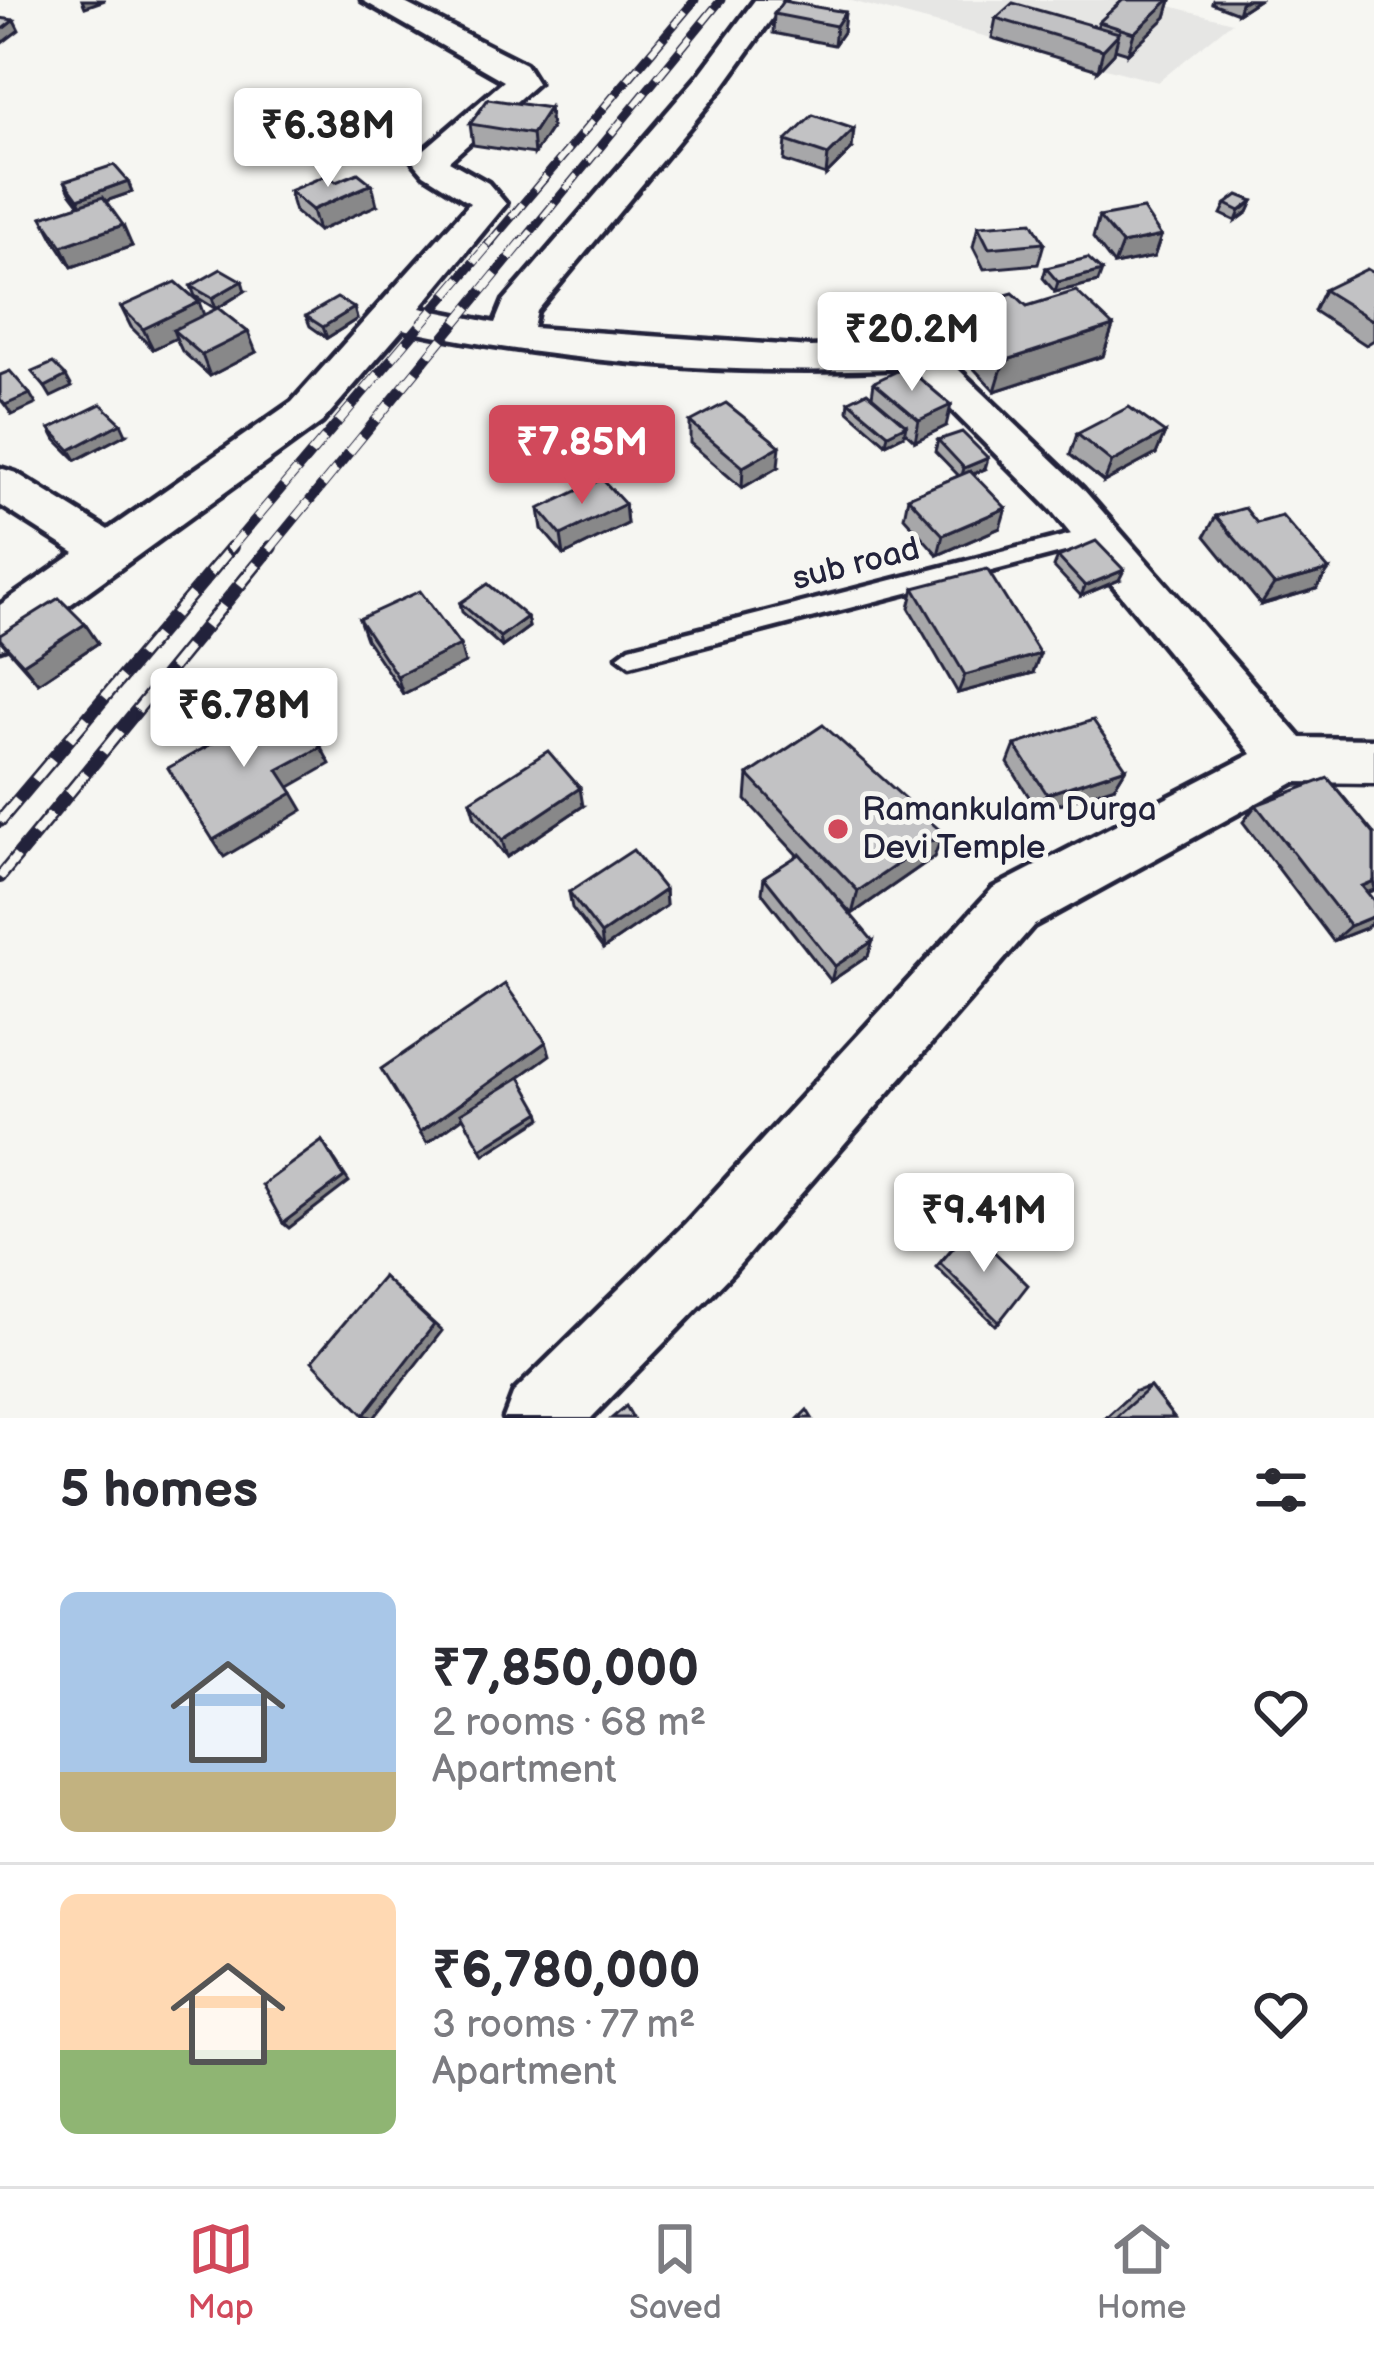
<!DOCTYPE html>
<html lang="en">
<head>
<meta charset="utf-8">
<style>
  body { margin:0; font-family:"Balsamiq Sans",sans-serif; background:#f7f7f7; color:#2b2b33; height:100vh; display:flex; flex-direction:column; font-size:45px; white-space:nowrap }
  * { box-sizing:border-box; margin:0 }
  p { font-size:39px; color:#7c7c81 }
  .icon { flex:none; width:66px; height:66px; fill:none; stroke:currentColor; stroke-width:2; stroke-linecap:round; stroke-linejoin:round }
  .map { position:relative; height:1418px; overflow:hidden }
  .side { display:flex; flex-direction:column; background:#fff; flex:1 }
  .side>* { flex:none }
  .price { position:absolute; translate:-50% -102px; padding:0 27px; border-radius:12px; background:#fff; color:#222; font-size:39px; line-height:78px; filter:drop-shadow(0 3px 6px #0008) }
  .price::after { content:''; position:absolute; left:50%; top:72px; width:36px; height:27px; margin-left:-18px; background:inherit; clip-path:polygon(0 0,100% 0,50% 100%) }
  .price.on { background:#d1495b; color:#fff }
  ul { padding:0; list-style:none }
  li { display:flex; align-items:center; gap:36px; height:300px; padding:0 60px }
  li+li { border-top:3px solid #e1e1e2 }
  li span { display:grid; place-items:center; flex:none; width:336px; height:240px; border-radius:18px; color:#555 }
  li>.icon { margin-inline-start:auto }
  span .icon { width:144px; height:144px; fill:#fffc; stroke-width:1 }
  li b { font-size:51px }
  h2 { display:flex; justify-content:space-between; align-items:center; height:144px; padding:0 60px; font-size:51px }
  .menu { display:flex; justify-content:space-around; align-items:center; height:168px; border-top:3px solid #e1e1e2; background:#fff; font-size:33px; color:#7c7c81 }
  .menu a { display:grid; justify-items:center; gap:6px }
  .menu .on { color:#d1495b }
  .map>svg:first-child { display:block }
  .built { fill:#e6e6e4 }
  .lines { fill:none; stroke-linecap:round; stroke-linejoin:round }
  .lane-casing { stroke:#22223b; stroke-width:9 }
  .street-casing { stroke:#22223b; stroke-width:9 }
  .lane { fill:#f6f6f2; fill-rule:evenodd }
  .street { fill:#f6f6f2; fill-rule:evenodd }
  .rail-far2-casing { stroke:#22223b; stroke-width:9 }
  .rail-far1-casing { stroke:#22223b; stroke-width:10 }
  .rail-casing { stroke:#22223b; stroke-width:14 }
  .rail-far2 { stroke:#f6f6f2; stroke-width:6; stroke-dasharray:18; stroke-linecap:butt }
  .rail-far1 { stroke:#f6f6f2; stroke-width:8; stroke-dasharray:21; stroke-linecap:butt }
  .rail { stroke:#f6f6f2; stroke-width:9; stroke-dasharray:27; stroke-linecap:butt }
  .wall { fill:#a7a7a9; stroke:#22223b; stroke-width:3 }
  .shaded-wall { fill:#888889; stroke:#22223b; stroke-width:3 }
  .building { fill:#c2c2c4; stroke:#22223b; stroke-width:3 }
  .poi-dot { fill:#d1495b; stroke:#f6f6f2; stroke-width:4.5 }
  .labels { text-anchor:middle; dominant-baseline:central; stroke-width:10; stroke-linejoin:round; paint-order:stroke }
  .street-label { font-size:33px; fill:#22223b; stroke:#f6f6f2 }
  .poi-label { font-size:33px; fill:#22223b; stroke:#f6f6f2; text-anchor:start }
</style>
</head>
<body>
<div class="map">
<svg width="1374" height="1418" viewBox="0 0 1374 1418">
  <rect width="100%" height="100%" fill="#f6f6f2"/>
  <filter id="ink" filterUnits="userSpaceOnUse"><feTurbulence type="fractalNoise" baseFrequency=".00833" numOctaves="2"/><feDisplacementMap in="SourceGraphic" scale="24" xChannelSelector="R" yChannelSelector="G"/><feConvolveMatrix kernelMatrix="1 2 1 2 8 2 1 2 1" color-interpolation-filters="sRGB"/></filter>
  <g filter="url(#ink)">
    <path class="built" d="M848,0H1147L1232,22L1158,82Z"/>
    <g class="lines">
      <defs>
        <path id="lane" d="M1099,527L1110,535L1107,541L630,665L618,656L630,647Z"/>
        <path id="street" d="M362,0H399L525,64L537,83L449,161L488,183L506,204L420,308L495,323L504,301L699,75L755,0H785L721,89L537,311L533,328L811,347L920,342L934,346L1082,488L1301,738L1374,739V783L1295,782L1033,926L733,1272L591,1418H504L514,1392L685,1224L993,888L1252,754L1051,510L910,368C742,376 568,364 403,329L322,422L17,643L0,649V605L75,553L0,505V468L16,473L108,530L292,402L470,203L424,174L412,160L504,81Z"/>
      </defs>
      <use href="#lane" class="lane-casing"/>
      <use href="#street" class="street-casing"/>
      <use href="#lane" class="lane"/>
      <use href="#street" class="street"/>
      <defs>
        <g id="rail-far2">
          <path d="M488,245L695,0"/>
          <path d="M520,245L721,0"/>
        </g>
        <g id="rail-far1">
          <path d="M229,550L491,242"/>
          <path d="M269,550L522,242"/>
        </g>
        <g id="rail">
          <path d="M0,821L232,547"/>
          <path d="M0,877L271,547"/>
        </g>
      </defs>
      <use href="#rail-far2" class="rail-far2-casing"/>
      <use href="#rail-far1" class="rail-far1-casing"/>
      <use href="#rail" class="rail-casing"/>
      <use href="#rail-far2" class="rail-far2"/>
      <use href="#rail-far1" class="rail-far1"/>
      <use href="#rail" class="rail"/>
    </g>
    <g class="wall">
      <path d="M1123,0H1171L1166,17L1128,53L1115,49L1114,53L1098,70L992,38L996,18L1097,27L1099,22Z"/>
      <path d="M1213,0H1258L1238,13L1212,3Z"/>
      <path d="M845,12L843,32L834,45L773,33L774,14Z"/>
      <path d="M549,108L551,128L534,154L473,145L470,124Z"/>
      <path d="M786,141L852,149L826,175L784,161Z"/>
      <path d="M65,181H128L132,192L105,201L132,246L72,267L53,238L42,217L80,205L70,192Z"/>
      <path d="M336,182L377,205L318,231L295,212L289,191Z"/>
      <path d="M1253,201L1248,212L1236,221L1221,214L1226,204Z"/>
      <path d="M1099,217L1161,236L1154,257L1114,265L1093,238Z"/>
      <path d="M978,226L1044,243L1038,264L984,269L973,247Z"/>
      <path d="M1046,268L1098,282L1055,292L1043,278Z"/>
      <path d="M1374,273V340L1366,345L1314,311L1324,290Z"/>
      <path d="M191,286L245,291L216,309L195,296Z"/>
      <path d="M1027,306L1113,326L1103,356L995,391L948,341L955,310Z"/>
      <path d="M121,307L204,315L256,352L210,376L182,351L176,338L153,349L131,327Z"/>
      <path d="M354,308L357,319L327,338L310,326L306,316Z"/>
      <path d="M874,382L946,426L915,441L905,432L904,435L886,444L848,411L849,401L872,396Z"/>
      <path d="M690,422L778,467L742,488L690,443Z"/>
      <path d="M50,429L126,434L76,460L56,440Z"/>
      <path d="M1165,433L1156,454L1104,482L1070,455L1077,434Z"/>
      <path d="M938,440L985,469L973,474L1000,528L938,555L904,517L908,497L959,476L935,451Z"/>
      <path d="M625,504L627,524L564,555L542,529L539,509Z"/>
      <path d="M1216,516L1257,523L1316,589L1261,605L1205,536Z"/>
      <path d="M1058,557L1119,580L1081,596L1054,567Z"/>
      <path d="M914,588L1033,673L958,693L909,608Z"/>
      <path d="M460,603L527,617L529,627L502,647L462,612Z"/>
      <path d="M359,619L465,663L403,694L366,639Z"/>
      <path d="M85,624L98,643L38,683L0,640Z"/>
      <path d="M1015,745L1126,768L1115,786L1038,811L1008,763Z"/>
      <path d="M748,775L943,833L934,857L852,914L832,892L868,956L831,981L762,893L764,877L798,856L746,800Z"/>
      <path d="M470,801L583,806L507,857L475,818Z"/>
      <path d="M1256,805L1374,834V890L1367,892L1366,928L1333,941L1243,822Z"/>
      <path d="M665,890L666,906L603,949L572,908L569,892Z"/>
      <path d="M970,1228L999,1322L995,1325L936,1267Z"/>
      <path d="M1150,1387L1174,1418H1105L1135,1391Z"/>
    </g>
    <g class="shaded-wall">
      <path d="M82,0H105L85,7Z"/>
      <path d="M1169,0H1171L1166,17L1128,53L1134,33Z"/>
      <path d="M1246,0H1258L1238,13L1241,3Z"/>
      <path d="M845,12L843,32L834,45L836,26Z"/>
      <path d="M14,20L19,30L2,43L0,31Z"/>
      <path d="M1119,33L1114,53L1098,70L1103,50Z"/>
      <path d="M549,108L551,128L534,154L532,134Z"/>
      <path d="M854,129L852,149L826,175L828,155Z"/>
      <path d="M128,181L132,192L83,209L78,199Z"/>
      <path d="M372,184L377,205L318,231L312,210Z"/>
      <path d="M1253,201L1248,212L1236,221L1240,211Z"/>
      <path d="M123,225L132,246L72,267L62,246Z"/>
      <path d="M1161,236L1154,257L1114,265L1122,244Z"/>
      <path d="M1102,271L1098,282L1055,292L1058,282Z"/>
      <path d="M242,281L245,291L216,309L212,298Z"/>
      <path d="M199,302L207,323L173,330L176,338L153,349L143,329Z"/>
      <path d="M354,308L357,319L327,338L323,327Z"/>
      <path d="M1113,326L1103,356L995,391L1004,361Z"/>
      <path d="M248,332L256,352L210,376L202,355Z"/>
      <path d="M66,376L72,387L51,397L45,387Z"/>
      <path d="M30,394L36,404L12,415L5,405Z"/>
      <path d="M951,405L946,426L915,441L919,420Z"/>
      <path d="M121,423L126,434L76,460L70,450Z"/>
      <path d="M906,425L904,435L886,444L888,434Z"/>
      <path d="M1165,433L1156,454L1104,482L1112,462Z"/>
      <path d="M780,446L778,467L742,488L743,467Z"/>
      <path d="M988,458L985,469L961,479L964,468Z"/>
      <path d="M625,504L627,524L564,555L561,535Z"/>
      <path d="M1006,508L1000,528L938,555L943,535Z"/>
      <path d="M1124,570L1119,580L1081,596L1085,586Z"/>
      <path d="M1329,570L1316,589L1261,605L1274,585Z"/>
      <path d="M527,617L529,627L502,647L500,637Z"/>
      <path d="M85,624L98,643L38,683L23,664Z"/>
      <path d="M460,645L465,663L403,694L397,676Z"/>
      <path d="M1040,654L1033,673L958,693L965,675Z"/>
      <path d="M321,747L330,764L288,788L278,770Z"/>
      <path d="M1126,768L1115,786L1038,811L1047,794Z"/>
      <path d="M580,788L583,806L507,857L502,840Z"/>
      <path d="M293,793L303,810L224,857L213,840Z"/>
      <path d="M943,833L934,857L852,914L858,891Z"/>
      <path d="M1374,881V890L1345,901L1362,886Z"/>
      <path d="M665,890L666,906L603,949L601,934Z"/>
      <path d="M1374,916V920L1366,928L1333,941L1350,926Z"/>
      <path d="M873,941L868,956L831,981L835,966Z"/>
      <path d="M546,1042L550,1055L427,1143L420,1132Z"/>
      <path d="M540,1112L542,1118L484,1155L481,1149Z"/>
      <path d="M322,1141L349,1182L289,1228L283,1223Z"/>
      <path d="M383,1277L442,1331L374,1418L364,1415Z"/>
    </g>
    <g class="building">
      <path d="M1123,0H1169L1134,33L1099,22Z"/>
      <path d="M783,1L845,12L836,26L774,14Z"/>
      <path d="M1013,3L1119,33L1103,50L996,18Z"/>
      <path d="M0,18L14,20L0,31Z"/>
      <path d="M488,99L549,108L532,134L470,124Z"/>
      <path d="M813,115L854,129L828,155L786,141Z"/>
      <path d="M114,165L128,181L78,199L65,181Z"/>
      <path d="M358,173L372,184L312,210L289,191L327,175L336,182Z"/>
      <path d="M1238,195L1253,201L1240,211L1226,204Z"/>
      <path d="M103,197L123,225L62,246L42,217Z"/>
      <path d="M1143,209L1161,236L1122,244L1099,217Z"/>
      <path d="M1032,222L1044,243L989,248L978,226Z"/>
      <path d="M1088,258L1102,271L1058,282L1046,268Z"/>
      <path d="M221,269L242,281L212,298L191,286Z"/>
      <path d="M1367,269L1374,273V321L1324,290Z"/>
      <path d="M176,282L199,302L143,329L121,307Z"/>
      <path d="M1076,291L1113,326L1004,361L955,310L1013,293L1027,306Z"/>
      <path d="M337,298L354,308L323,327L306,316Z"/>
      <path d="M218,308L248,332L202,355L173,330Z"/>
      <path d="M53,363L66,376L45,387L32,372Z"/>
      <path d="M906,367L951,405L919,420L874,382Z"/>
      <path d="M10,371L30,394L5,405L0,399V375Z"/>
      <path d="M867,392L906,425L888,434L849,401Z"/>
      <path d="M726,403L780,446L743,467L690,422Z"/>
      <path d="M101,404L121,423L70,450L50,429Z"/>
      <path d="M1129,407L1165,433L1112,462L1077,434Z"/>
      <path d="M962,432L988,458L964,468L938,440Z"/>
      <path d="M970,471L1006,508L943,535L908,497Z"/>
      <path d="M602,479L625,504L561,535L539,509Z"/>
      <path d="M1245,508L1257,523L1282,516L1329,570L1274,585L1216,516Z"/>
      <path d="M1096,541L1124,570L1085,586L1058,557Z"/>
      <path d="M987,569L1040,654L965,675L914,588Z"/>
      <path d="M488,584L527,617L500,637L460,603Z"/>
      <path d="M420,591L460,645L397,676L359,619Z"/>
      <path d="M59,598L85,624L23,664L0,639V635Z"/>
      <path d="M289,701L321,747L278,770L293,793L213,840L168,768Z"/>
      <path d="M1093,720L1126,768L1047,794L1015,745Z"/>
      <path d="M823,725L943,833L858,891L748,775Z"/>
      <path d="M548,751L580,788L502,840L470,801Z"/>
      <path d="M1328,778L1374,834V881L1362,886L1374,901V916L1350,926L1256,805Z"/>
      <path d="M633,850L665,890L601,934L569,892Z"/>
      <path d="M800,854L873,941L835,966L764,877Z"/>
      <path d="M505,984L546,1042L420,1132L381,1069Z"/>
      <path d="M520,1077L540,1112L481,1149L461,1113Z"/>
      <path d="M322,1141L344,1177L283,1223L262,1185Z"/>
      <path d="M970,1228L1028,1285L999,1322L940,1263Z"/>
      <path d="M383,1277L434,1325L364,1415L312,1361Z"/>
      <path d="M1150,1387L1174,1418H1115Z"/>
      <path d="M626,1406L633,1418H612Z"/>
      <path d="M807,1410L812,1418H799Z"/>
    </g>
  </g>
  <circle class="poi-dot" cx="838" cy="829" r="12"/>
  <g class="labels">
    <g class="street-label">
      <text transform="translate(856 564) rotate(-14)">sub road</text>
    </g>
    <g class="poi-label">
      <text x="862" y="810">Ramankulam Durga<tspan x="862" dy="38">Devi Temple</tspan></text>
    </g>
  </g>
</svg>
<b class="price" style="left:328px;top:190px">₹6.38M</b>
<b class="price" style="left:912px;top:394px">₹20.2M</b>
<b class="price on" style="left:582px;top:507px">₹7.85M</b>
<b class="price" style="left:244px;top:770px">₹6.78M</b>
<b class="price" style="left:984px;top:1275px">₹9.41M</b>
</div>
<section class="side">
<h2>5 homes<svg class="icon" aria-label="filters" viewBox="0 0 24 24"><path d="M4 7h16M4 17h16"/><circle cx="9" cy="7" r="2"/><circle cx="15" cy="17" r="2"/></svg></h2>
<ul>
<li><span style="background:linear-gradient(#a9c7e8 75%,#c2b280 0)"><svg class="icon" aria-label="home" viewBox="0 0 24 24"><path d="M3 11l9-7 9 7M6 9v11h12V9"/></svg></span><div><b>₹7,850,000</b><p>2 rooms · 68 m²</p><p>Apartment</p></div><svg class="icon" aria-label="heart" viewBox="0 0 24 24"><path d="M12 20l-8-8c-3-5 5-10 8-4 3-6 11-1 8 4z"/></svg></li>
<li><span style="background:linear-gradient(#ffd9b3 65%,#8fb573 0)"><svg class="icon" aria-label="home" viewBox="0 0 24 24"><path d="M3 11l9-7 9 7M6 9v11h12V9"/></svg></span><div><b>₹6,780,000</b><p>3 rooms · 77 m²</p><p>Apartment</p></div><svg class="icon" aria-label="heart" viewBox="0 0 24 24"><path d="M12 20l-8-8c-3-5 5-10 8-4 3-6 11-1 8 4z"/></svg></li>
</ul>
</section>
<nav class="menu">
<a class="on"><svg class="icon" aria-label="map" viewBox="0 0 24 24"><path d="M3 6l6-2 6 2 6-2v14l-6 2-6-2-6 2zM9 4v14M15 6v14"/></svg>Map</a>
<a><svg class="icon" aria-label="saved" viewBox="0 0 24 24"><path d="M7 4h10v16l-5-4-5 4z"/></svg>Saved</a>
<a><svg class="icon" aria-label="home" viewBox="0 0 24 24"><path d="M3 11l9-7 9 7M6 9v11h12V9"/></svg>Home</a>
</nav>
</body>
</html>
